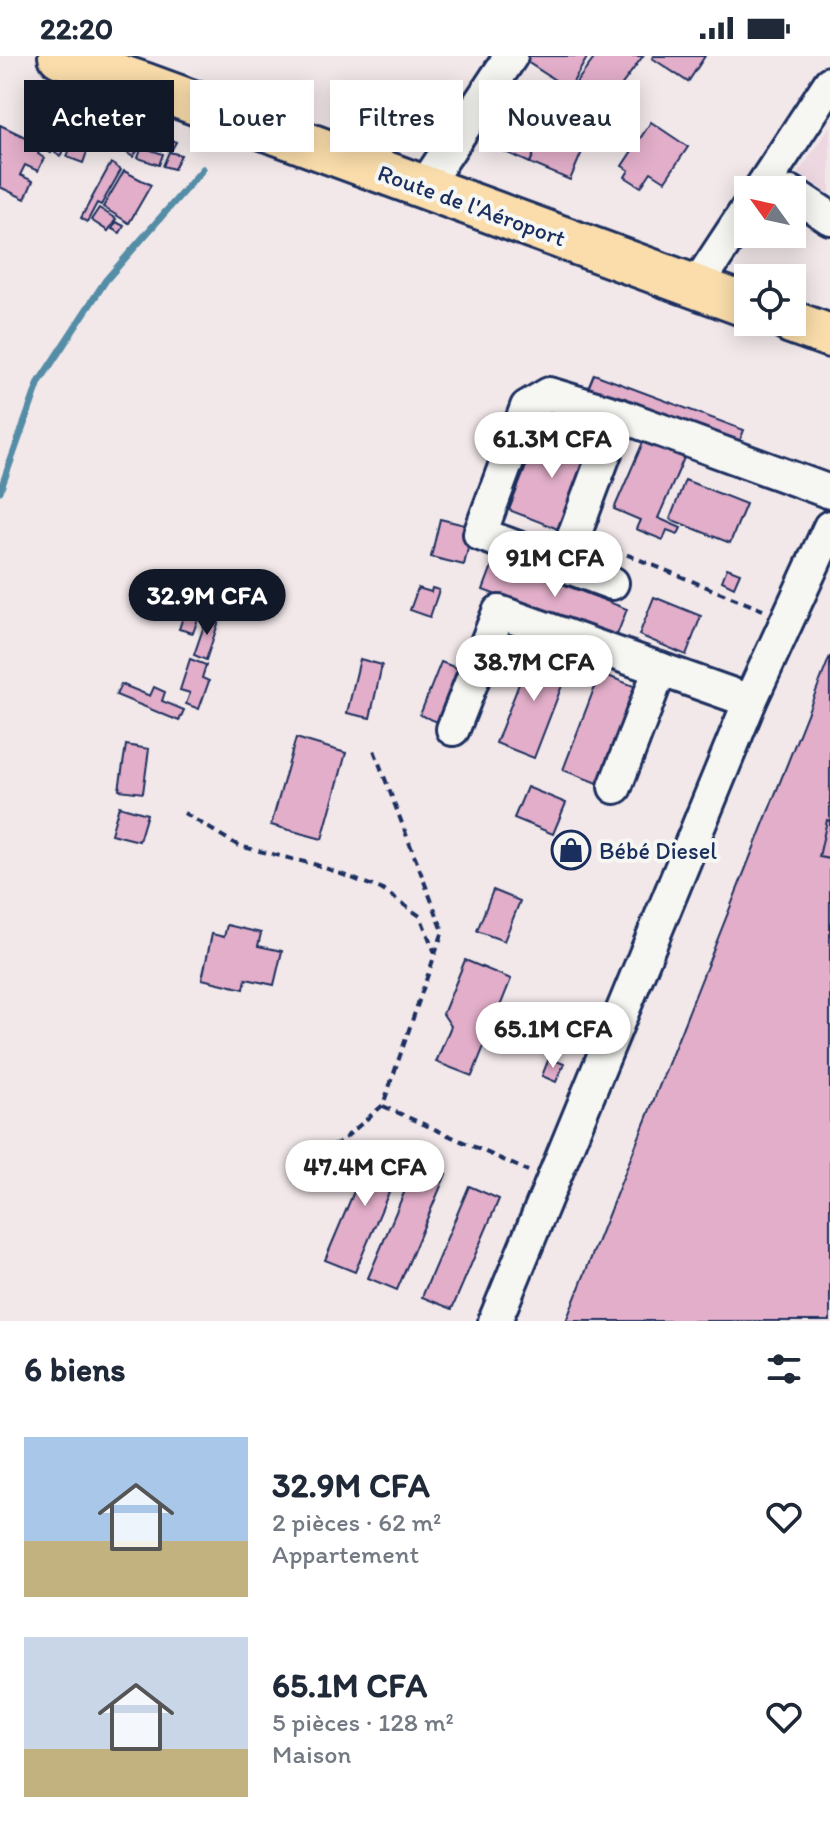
<!DOCTYPE html>
<html lang="fr">
<head>
<meta charset="utf-8">
<style>
  body { margin:0; font-family:Itim,sans-serif; background:#f2f2f3; color:#1f2937; height:100vh; display:flex; flex-direction:column; font-size:30px; white-space:nowrap }
  * { box-sizing:border-box; margin:0 }
  p { font-size:26px; color:#747a83 }
  .icon { flex:none; width:44px; height:44px; fill:none; stroke:currentColor; stroke-width:2; stroke-linecap:round; stroke-linejoin:round }
  .map { position:relative; height:1265px; overflow:hidden }
  .drawer { display:flex; flex-direction:column; background:#fff; flex:1 }
  .drawer>* { flex:none }
  .hud { position:absolute; left:24px; top:24px; width:782px; height:72px; display:flex; gap:16px }
  .needle { width:52px; rotate:303deg }
  .buttons { position:absolute; left:734px; top:120px; display:grid; gap:16px }
  .buttons a { display:grid; place-items:center; width:72px; height:72px; border-radius:0px; background:#fff; box-shadow:0 4px 20px #0003; font-size:40px }
  .price { position:absolute; translate:-50% -68px; padding:0 18px; border-radius:28px; background:#fff; color:#222; font-size:26px; line-height:52px; filter:drop-shadow(0 2px 4px #0008) }
  .price::after { content:''; position:absolute; left:50%; top:48px; width:24px; height:18px; margin-left:-12px; background:inherit; clip-path:polygon(0 0,100% 0,50% 100%) }
  .price.current { background:#111827; color:#fff }
  ul { padding:0; list-style:none }
  li { display:flex; align-items:center; gap:24px; height:200px; padding:0 24px }
  li span { display:grid; place-items:center; flex:none; width:224px; height:160px; border-radius:0px; color:#555 }
  li>.icon { margin-inline-start:auto }
  span .icon { width:96px; height:96px; fill:#fffc; stroke-width:1 }
  li b { font-size:34px }
  h2 { display:flex; justify-content:space-between; align-items:center; height:96px; padding:0 24px; font-size:34px }
  .pill { padding:0 28px; border-radius:0px; background:#fff; box-shadow:0 4px 20px #0003; font-size:28px; line-height:72px }
  .pill.current { background:#111827; color:#fff }
  .status { display:flex; justify-content:space-between; align-items:center; height:56px; padding:0 40px; background:#fff; direction:ltr }
  .status svg { height:22px; fill:currentColor }
  .map>svg:first-child { display:block }
  .built { fill:#edd7e0 }
  .lines { fill:none; stroke-linecap:round; stroke-linejoin:round }
  .stream { stroke:#558da7; stroke-width:7 }
  .building { fill:#e2aec9; stroke:#1b2f5e; stroke-width:2 }
  .minor-casing { stroke:#1b2f5e; stroke-width:38 }
  .major-casing { stroke:#1b2f5e; stroke-width:48 }
  .path { stroke:#1b2f5e; stroke-width:4; stroke-dasharray:8 6; stroke-linecap:butt }
  .minor { stroke:#f6f6f2; stroke-width:32 }
  .major { stroke:#faddab; stroke-width:42 }
  .labels { text-anchor:middle; dominant-baseline:central; stroke-width:8; stroke-linejoin:round; paint-order:stroke }
  .street-label { font-size:24px; fill:#1b2f5e; stroke:#f6f6f2 }
  .poi-label { font-size:24px; fill:#1b2f5e; stroke:#f6f6f2; text-anchor:start }
</style>
</head>
<body>
<div class="status"><b>22:20</b><svg viewBox="0 0 49 12"><path d="M0 12V9h3v3zM5 12V6h3v6zM10 12V3h3v9zM15 12V0h3v12zM26 1h20v11H26zM47 4h2v5h-2z"/></svg></div>
<div class="map">
<svg width="830" height="1265" viewBox="0 0 830 1265">
  <rect width="100%" height="100%" fill="#f2e8ea"/>
  <filter id="ink" filterUnits="userSpaceOnUse"><feTurbulence type="fractalNoise" baseFrequency=".0125" numOctaves="2"/><feDisplacementMap in="SourceGraphic" scale="16" xChannelSelector="R" yChannelSelector="G"/><feConvolveMatrix kernelMatrix="1 2 1 2 8 2 1 2 1" color-interpolation-filters="sRGB"/></filter>
  <g filter="url(#ink)">
    <path class="built" d="M830,70V138L798,117Z"/>
    <g class="lines">
      <path class="stream" d="M0,435L39,326L106,224L203,113"/>
    </g>
    <g class="building">
      <path d="M523,0H588L569,33L521,2Z"/>
      <path d="M596,0H643L603,54L572,32Z"/>
      <path d="M653,0H705L688,26L652,2Z"/>
      <path d="M497,48L546,70L530,107L481,85Z"/>
      <path d="M547,66L587,84L570,124L530,107Z"/>
      <path d="M651,66L688,91L665,125L651,116L641,131L625,121L629,114L622,110Z"/>
      <path d="M0,69L42,89L38,98L44,102L38,115L25,109L20,119L33,125L25,143L0,131Z"/>
      <path d="M159,78L176,86L171,95L155,88Z"/>
      <path d="M47,79L56,84L51,97L41,92Z"/>
      <path d="M125,81L141,90L133,101L118,91Z"/>
      <path d="M72,87L88,93L83,107L67,101Z"/>
      <path d="M60,88L65,91L60,100L55,97Z"/>
      <path d="M142,91L163,98L159,109L138,102Z"/>
      <path d="M169,96L181,99L174,113L163,110Z"/>
      <path d="M111,107L121,114L101,149L97,147L87,166L81,162Z"/>
      <path d="M124,115L151,129L129,167L103,151Z"/>
      <path d="M99,152L116,163L108,175L91,164Z"/>
      <path d="M116,166L124,170L120,177L112,173Z"/>
      <path d="M594,318L744,374L737,392L587,335Z"/>
      <path d="M541,372L595,393L563,475L509,454Z"/>
      <path d="M647,377L687,395L658,462L681,472L678,478L667,474L663,484L636,473L640,464L614,453Z"/>
      <path d="M685,424L746,448L730,487L670,463Z"/>
      <path d="M440,463L473,471L464,509L431,501Z"/>
      <path d="M495,502L627,553L615,584L483,534Z"/>
      <path d="M727,512L740,517L734,531L722,525Z"/>
      <path d="M418,532L431,536L432,532L439,534L430,561L410,554Z"/>
      <path d="M654,541L701,560L686,599L639,579Z"/>
      <path d="M189,544L203,549L193,577L179,573Z"/>
      <path d="M208,558L220,562L206,604L194,599Z"/>
      <path d="M533,592L571,606L534,702L496,687Z"/>
      <path d="M830,600V1265H566L697,935Z"/>
      <path d="M190,603L206,609L202,622L209,625L199,653L186,648L190,637L180,634Z"/>
      <path d="M360,603L382,609L370,662L347,657Z"/>
      <path d="M441,606L467,616L445,669L420,659Z"/>
      <path d="M600,617L639,632L602,729L563,714Z"/>
      <path d="M121,628L150,640L154,631L165,636L162,645L184,654L179,665L116,639Z"/>
      <path d="M296,682L346,697L322,783L271,769Z"/>
      <path d="M126,689L149,693L143,737L119,734Z"/>
      <path d="M527,731L566,747L553,778L514,762Z"/>
      <path d="M119,750L147,758L139,785L111,778Z"/>
      <path d="M827,764L830,765V803L819,801Z"/>
      <path d="M493,834L520,845L504,885L477,875Z"/>
      <path d="M227,869L261,877L258,890L282,895L274,929L246,923L244,933L202,923L212,878L224,881Z"/>
      <path d="M465,904L511,923L472,1020L436,1006L451,970L443,958Z"/>
      <path d="M549,1002L564,1008L556,1026L542,1020Z"/>
      <path d="M374,1088L404,1101L355,1216L325,1204Z"/>
      <path d="M417,1106L446,1118L397,1234L368,1222Z"/>
      <path d="M469,1130L499,1143L452,1253L422,1241Z"/>
    </g>
    <g class="lines">
      <defs>
        <g id="minor">
          <path d="M424,131L511,0"/>
          <path d="M760,134L830,27"/>
          <path d="M792,137L830,162"/>
          <path d="M696,231L748,152"/>
          <path d="M563,509L619,359"/>
          <path d="M612,527L480,478L527,351L549,338L619,359L830,436"/>
          <path d="M453,673L499,556L750,645"/>
          <path d="M615,731L660,613"/>
          <path d="M495,1265L750,645L830,471"/>
        </g>
        <g id="major">
          <path d="M60,0L146,29L748,250"/>
          <path d="M791,266L830,280"/>
        </g>
      </defs>
      <use href="#minor" class="minor-casing"/>
      <use href="#major" class="major-casing"/>
      <g class="path">
        <path d="M601,488L763,554"/>
        <path d="M184,757L239,790L317,809L381,833L420,860L435,897"/>
        <path d="M383,1050L528,1115"/>
        <path d="M293,1102L338,1088L383,1049L443,875L374,694"/>
      </g>
      <use href="#minor" class="minor"/>
      <use href="#major" class="major"/>
    </g>
  </g>
  <defs>
    <symbol id="shop-ring" viewBox="-11 -11 22 22"><circle r="9.5" fill="#f6f6f2" stroke="#1b2f5e" stroke-width="1.5"/><path d="M-5-2.5h2.3a2.7 3.5 0 0 1 5.4 0H5L5.5 6h-11ZM-1.5-2.5h3a1.5 2.3 0 0 0-3 0Z" fill="#1b2f5e"/></symbol>
  </defs>
  <g fill-rule="evenodd">
    <use href="#shop-ring" x="549" y="772" width="44" height="44"/>
  </g>
  <g class="labels">
    <g class="street-label">
      <text transform="translate(472 149) rotate(20)">Route de l'Aéroport</text>
    </g>
    <g class="poi-label">
      <text x="599" y="794">Bébé Diesel</text>
    </g>
  </g>
</svg>
<div class="buttons">
<a><svg class="needle" viewBox="-14 -14 28 28"><path d="M0-13l5 13h-10z" fill="#e53935"/><path d="M0 13l5-13h-10z" fill="#747a83"/></svg></a>
<a><svg class="icon" aria-label="locate" viewBox="0 0 24 24"><circle cx="12" cy="12" r="6"/><path d="M12 2v4M12 18v4M2 12h4M18 12h4"/></svg></a>
</div>
<b class="price" style="left:552px;top:424px">61.3M CFA</b>
<b class="price" style="left:555px;top:543px">91M CFA</b>
<b class="price current" style="left:207px;top:581px">32.9M CFA</b>
<b class="price" style="left:534px;top:647px">38.7M CFA</b>
<b class="price" style="left:553px;top:1014px">65.1M CFA</b>
<b class="price" style="left:365px;top:1152px">47.4M CFA</b>
<div class="hud">
<a class="pill current">Acheter</a>
<a class="pill">Louer</a>
<a class="pill">Filtres</a>
<a class="pill">Nouveau</a>
</div>
</div>
<section class="drawer">
<h2>6 biens<svg class="icon" aria-label="filters" viewBox="0 0 24 24"><path d="M4 7h16M4 17h16"/><circle cx="9" cy="7" r="2"/><circle cx="15" cy="17" r="2"/></svg></h2>
<ul>
<li><span style="background:linear-gradient(#a9c7e8 65%,#c2b280 0)"><svg class="icon" aria-label="home" viewBox="0 0 24 24"><path d="M3 11l9-7 9 7M6 9v11h12V9"/></svg></span><div><b>32.9M CFA</b><p>2 pièces · 62 m²</p><p>Appartement</p></div><svg class="icon" aria-label="heart" viewBox="0 0 24 24"><path d="M12 20l-8-8c-3-5 5-10 8-4 3-6 11-1 8 4z"/></svg></li>
<li><span style="background:linear-gradient(#c9d6e8 70%,#c2b280 0)"><svg class="icon" aria-label="home" viewBox="0 0 24 24"><path d="M3 11l9-7 9 7M6 9v11h12V9"/></svg></span><div><b>65.1M CFA</b><p>5 pièces · 128 m²</p><p>Maison</p></div><svg class="icon" aria-label="heart" viewBox="0 0 24 24"><path d="M12 20l-8-8c-3-5 5-10 8-4 3-6 11-1 8 4z"/></svg></li>
</ul>
</section>
</body>
</html>
